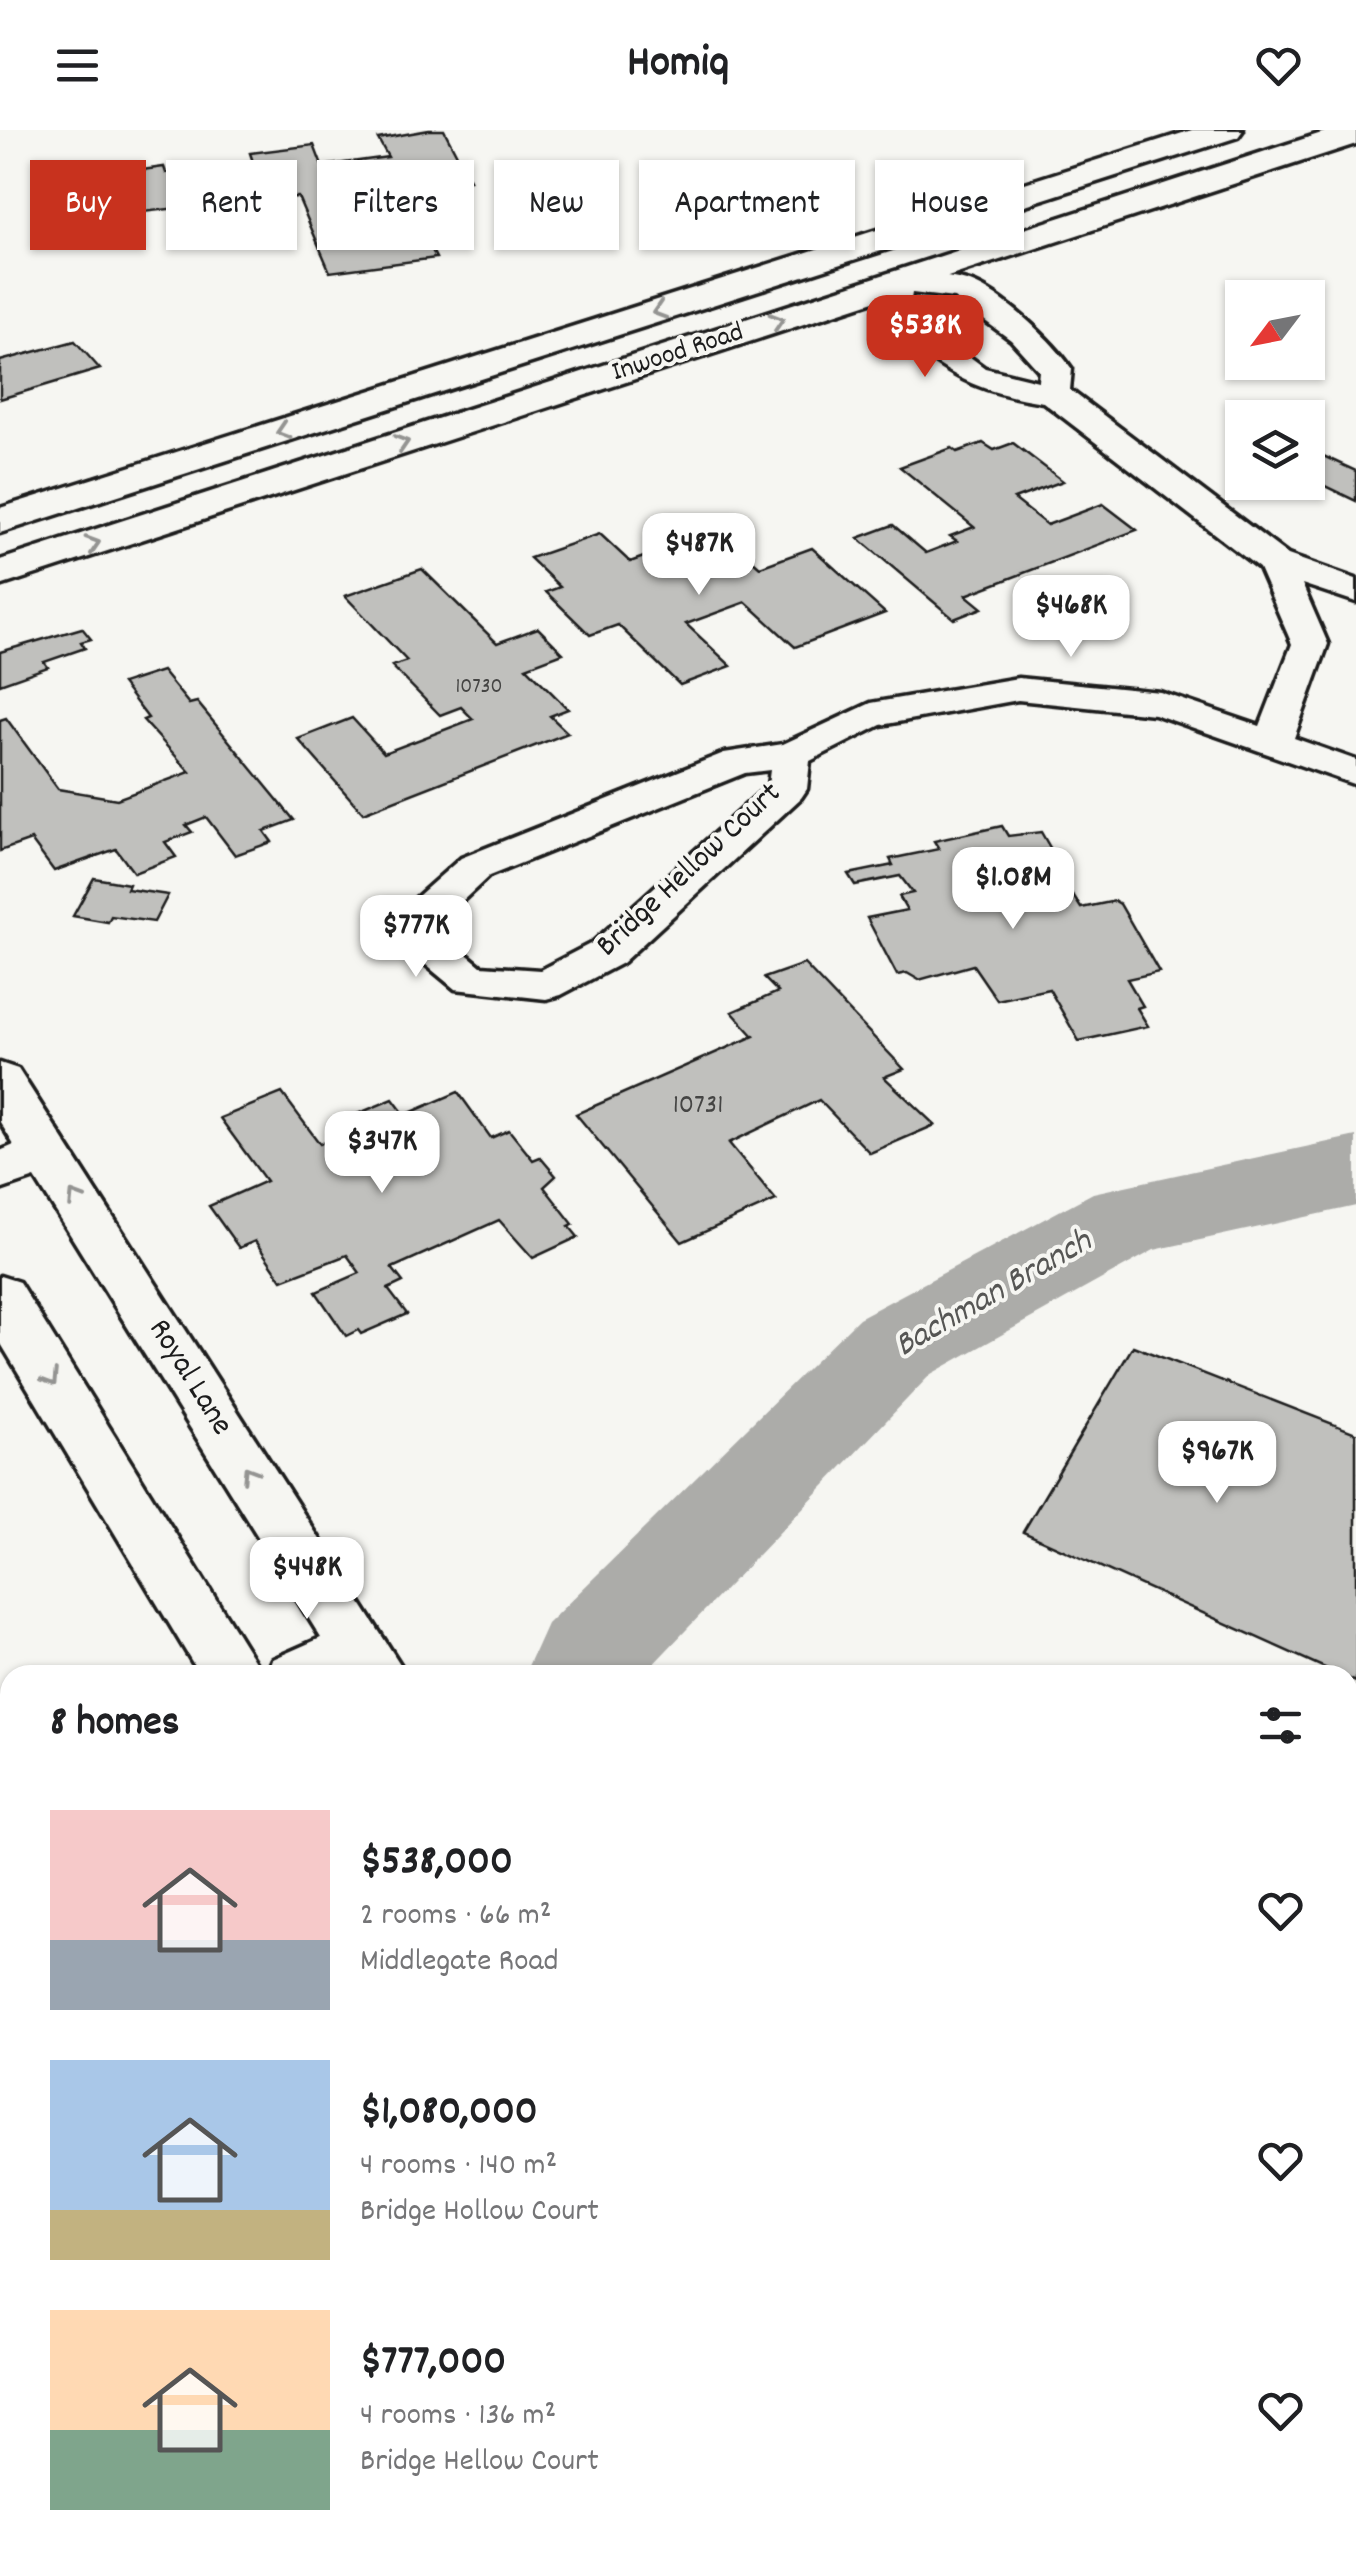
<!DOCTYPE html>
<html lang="en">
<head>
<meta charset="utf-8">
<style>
  body { margin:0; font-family:Dekko,sans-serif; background:#f2f2f2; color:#202124; height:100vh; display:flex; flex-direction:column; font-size:38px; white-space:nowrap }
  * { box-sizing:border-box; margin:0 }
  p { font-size:32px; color:#757577 }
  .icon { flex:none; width:55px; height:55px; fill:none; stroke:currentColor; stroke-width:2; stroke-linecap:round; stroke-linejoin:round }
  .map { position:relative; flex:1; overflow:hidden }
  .drawer { position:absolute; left:0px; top:1535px; width:1358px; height:890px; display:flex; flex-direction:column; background:#fff; border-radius:30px 30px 0 0; box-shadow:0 2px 8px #0004 }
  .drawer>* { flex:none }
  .top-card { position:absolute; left:30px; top:30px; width:1298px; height:90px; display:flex; gap:20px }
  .needle { width:65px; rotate:238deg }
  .controls { position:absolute; left:1225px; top:150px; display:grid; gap:20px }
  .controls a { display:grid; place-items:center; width:100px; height:100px; border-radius:0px; background:#fff; box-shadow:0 2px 8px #0004; font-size:50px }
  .price { position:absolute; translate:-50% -85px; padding:0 22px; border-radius:20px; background:#fff; color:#222; font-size:32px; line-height:65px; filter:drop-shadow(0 2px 5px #0008) }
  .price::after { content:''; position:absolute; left:50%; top:60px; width:30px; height:22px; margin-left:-15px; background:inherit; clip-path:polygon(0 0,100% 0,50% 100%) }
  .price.current { background:#c8321e; color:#fff }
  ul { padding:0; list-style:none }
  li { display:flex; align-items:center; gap:30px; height:250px; padding:0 50px }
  li span { display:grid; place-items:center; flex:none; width:280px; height:200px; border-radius:0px; color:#555 }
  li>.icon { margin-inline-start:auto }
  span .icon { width:120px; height:120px; fill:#fffc; stroke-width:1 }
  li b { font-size:42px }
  h2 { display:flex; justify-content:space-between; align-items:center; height:120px; padding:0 50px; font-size:42px }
  .pill { padding:0 35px; border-radius:0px; background:#fff; box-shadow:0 2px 8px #0004; font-size:35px; line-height:90px }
  .pill.current { background:#c8321e; color:#fff }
  header { display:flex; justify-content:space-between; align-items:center; height:130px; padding:0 50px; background:#fff; font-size:45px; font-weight:800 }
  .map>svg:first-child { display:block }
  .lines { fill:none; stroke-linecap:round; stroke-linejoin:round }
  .river { fill:#acaca9; fill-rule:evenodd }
  .building { fill:#c0c0bd; stroke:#1c1c1c; stroke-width:2.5 }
  .street-casing { stroke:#1c1c1c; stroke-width:7 }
  .secondary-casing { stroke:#1c1c1c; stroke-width:7 }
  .street { fill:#f6f6f2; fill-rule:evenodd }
  .secondary { fill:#f6f6f2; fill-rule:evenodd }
  .oneway { stroke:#949492 }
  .labels { text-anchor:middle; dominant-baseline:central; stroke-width:8; stroke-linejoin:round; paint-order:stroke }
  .far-number-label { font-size:22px; fill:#454544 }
  .far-street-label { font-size:28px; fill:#1c1c1c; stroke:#f6f6f2 }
  .number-label { font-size:28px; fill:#454544 }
  .street-label { font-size:32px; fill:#1c1c1c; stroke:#f6f6f2 }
  .water-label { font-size:35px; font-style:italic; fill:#565654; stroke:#f6f6f2 }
</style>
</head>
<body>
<header><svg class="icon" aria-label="menu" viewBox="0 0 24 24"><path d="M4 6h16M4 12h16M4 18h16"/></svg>Homiq<svg class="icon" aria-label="heart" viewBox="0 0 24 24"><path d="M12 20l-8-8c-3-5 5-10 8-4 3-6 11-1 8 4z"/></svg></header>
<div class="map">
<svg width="1356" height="2425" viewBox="0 0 1356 2425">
  <rect width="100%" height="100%" fill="#f6f6f2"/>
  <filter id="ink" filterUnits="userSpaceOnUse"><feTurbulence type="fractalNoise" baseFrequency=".01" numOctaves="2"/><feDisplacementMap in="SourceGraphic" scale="20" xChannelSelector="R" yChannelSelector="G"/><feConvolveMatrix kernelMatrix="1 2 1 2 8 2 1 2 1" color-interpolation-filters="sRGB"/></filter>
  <g filter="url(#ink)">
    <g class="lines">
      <g class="river">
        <path d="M1356,1006V1076L1154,1120L931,1244L643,1545H524L547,1494L859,1188L1093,1063Z"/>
        <path d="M337,2415H484L480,2425H333Z"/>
      </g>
    </g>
    <g class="building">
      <path d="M429,0H444L470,50L372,64L391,99L420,96L436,128L330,142L298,67L265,68L250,23L314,15L322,36L388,27L378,9Z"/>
      <path d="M164,37L166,43L176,42L187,77L143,82L132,48L144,46L142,40Z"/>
      <path d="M75,211L100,239L0,269V231Z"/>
      <path d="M983,313L994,320L1013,313L1063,351L1014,369L1047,395L1103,374L1137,400L966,465L982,478L954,489L858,408L893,395L926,423L957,411L950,406L974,397L900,337L952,318L957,322Z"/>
      <path d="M1319,324L1356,341V371L1308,348V331Z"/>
      <path d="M600,404L630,432L663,420L677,433L733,413L760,437L812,418L885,483L795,517L746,472L686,494L731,536L680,555L618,495L590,505L546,462L560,457L530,428Z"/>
      <path d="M422,439L497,513L538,498L563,523L526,537L568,579L550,586L568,603L363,683L298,609L352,588L384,623L473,589L461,577L440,585L392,536L407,531L345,466Z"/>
      <path d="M82,498L91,509L81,512L85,518L44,532L48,537L0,554V522Z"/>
      <path d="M162,541L189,574L197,572L294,690L264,701L272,712L235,725L206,687L186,695L192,702L165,712L176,727L134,743L116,719L54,741L31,710L0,721V590L6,588L58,659L117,669L190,642L143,590L148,588L122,554Z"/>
      <path d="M1002,696L1008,706L1041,702L1053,723L984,738L1003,770L1018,767L1015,762L1064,752L1081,778L1115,771L1120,774L1159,842L1127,849L1143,876L1137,878L1148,896L1079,911L1049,859L997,870L973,835L919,850L907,843L897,845L867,788L907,780L899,766L913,763L900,746L855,755L848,744L893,735L890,729L939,719L934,711Z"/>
      <path d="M94,748L129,754L127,759L168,765L154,792L111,786L108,792L73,786Z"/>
      <path d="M804,834L904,939L884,947L935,995L870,1023L819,970L729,1013L776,1070L682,1112L576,984L754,906L732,882L778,862L764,848Z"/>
      <path d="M458,962L491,1008L509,1000L533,1030L540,1027L556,1046L544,1057L573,1094L569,1096L578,1107L533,1128L499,1090L392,1138L403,1152L388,1159L407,1184L361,1204L358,1200L346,1206L316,1162L360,1143L347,1125L282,1150L255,1111L239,1118L209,1076L266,1051L220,988L282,963L320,1014L353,1000L345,989L393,969L405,985Z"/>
      <path d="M1133,1216L1356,1303V1552L1023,1402Z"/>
      <path d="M1,1928L10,1936V2136L0,2145Z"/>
    </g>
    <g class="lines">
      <defs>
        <g id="street">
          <path d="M899,143C922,145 948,145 970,152C1002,163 1053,211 1072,239L1070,260L1288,425L1356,449V472L1302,454L1328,514L1294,608L1356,630V655L1154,584L1018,570L881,595L810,631L807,659L801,668L622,833L561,865L546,869L455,859L402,815L396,805L410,773L461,728L724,623L783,614L871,573L1018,548L1160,562L1260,596L1292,514L1259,438L1043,272C963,260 944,239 881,192L876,185L888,145ZM912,163L954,168L1011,210L1039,241L1038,251L985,238L909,182ZM770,640L768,655L592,813L540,840L481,836L439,801L443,789L489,746L745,643Z"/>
          <path d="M357,1492L375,1499L383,1514C362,1556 305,1545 266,1545L273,1529Z"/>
          <path d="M10,1665V1716L0,1719V1668Z"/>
        </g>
        <g id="secondary">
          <path d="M1192,0H1243L1238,7L0,403V378Z"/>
          <path d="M1331,0H1356V14L0,456V430Z"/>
          <path d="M0,933L18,939L407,1545H344L35,1048L0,1060V1021L14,1015L0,992Z"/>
          <path d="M0,1146L19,1152L263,1545H200L0,1212Z"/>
          <path d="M712,2415H790L794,2425H716Z"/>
          <path d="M896,2415H975L979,2425H900Z"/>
        </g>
      </defs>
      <use href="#street" class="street-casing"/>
      <use href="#secondary" class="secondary-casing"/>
      <use href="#street" class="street"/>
      <use href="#secondary" class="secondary"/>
    </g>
    <defs><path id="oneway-chevron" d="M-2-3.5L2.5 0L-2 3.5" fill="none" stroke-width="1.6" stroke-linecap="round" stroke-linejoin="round" transform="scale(2.5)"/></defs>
    <g class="oneway">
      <use href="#oneway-chevron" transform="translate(659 181) rotate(162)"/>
      <use href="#oneway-chevron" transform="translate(777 191) rotate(-18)"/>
      <use href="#oneway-chevron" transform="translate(283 301) rotate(162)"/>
      <use href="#oneway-chevron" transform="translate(402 313) rotate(-18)"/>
      <use href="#oneway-chevron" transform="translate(93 414) rotate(-18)"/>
      <use href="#oneway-chevron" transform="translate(75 1068) rotate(-122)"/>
      <use href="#oneway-chevron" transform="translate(51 1249) rotate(58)"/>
      <use href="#oneway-chevron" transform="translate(249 1343) rotate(-122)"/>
    </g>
  </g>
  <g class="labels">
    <g class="far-number-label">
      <text x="479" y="557">10730</text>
    </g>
    <g class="far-street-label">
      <text transform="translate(678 224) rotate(-18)">Inwood Road</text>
    </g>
    <g class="number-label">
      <text x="698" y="977">10731</text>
    </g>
    <g class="street-label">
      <text transform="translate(690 741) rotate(-43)">Bridge Hellow Court</text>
      <text transform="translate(189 1248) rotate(58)">Royal Lane</text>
    </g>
    <g class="water-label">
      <text transform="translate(994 1165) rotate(-30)">Bachman Branch</text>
    </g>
  </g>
</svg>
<div class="controls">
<a><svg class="needle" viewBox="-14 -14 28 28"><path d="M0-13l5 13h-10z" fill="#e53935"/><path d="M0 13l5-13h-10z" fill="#757577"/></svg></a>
<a><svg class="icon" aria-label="layers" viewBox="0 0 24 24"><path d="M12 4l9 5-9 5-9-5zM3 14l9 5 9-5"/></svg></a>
</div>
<b class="price current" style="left:925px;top:250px">$538K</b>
<b class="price" style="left:699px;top:468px">$487K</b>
<b class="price" style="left:1071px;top:530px">$468K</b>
<b class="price" style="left:1013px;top:802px">$1.08M</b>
<b class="price" style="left:416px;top:850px">$777K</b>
<b class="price" style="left:382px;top:1066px">$347K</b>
<b class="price" style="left:1217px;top:1376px">$967K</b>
<b class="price" style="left:307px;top:1492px">$448K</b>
<div class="top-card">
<a class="pill current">Buy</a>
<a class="pill">Rent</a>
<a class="pill">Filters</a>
<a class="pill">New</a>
<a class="pill">Apartment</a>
<a class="pill">House</a>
</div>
<section class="drawer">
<h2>8 homes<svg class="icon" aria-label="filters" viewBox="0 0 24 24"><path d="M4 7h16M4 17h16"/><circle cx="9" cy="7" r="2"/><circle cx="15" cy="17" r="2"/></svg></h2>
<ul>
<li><span style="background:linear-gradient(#f6c9c9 65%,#9aa5b1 0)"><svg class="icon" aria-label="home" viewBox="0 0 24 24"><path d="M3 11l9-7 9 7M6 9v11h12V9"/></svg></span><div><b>$538,000</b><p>2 rooms · 66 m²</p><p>Middlegate Road</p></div><svg class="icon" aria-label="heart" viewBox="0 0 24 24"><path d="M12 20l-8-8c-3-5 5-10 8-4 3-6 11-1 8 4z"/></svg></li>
<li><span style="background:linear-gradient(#a9c7e8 75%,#c2b280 0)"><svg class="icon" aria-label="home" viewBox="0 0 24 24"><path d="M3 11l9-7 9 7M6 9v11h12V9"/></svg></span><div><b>$1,080,000</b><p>4 rooms · 140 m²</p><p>Bridge Hollow Court</p></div><svg class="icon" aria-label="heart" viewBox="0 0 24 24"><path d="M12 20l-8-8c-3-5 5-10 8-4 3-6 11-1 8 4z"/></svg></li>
<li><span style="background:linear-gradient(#ffd9b3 60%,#7fa58c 0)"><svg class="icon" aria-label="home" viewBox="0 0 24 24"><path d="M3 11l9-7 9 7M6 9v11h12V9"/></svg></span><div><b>$777,000</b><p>4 rooms · 136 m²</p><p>Bridge Hellow Court</p></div><svg class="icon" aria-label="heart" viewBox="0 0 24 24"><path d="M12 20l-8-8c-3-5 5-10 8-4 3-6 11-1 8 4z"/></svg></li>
</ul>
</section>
</div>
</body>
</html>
